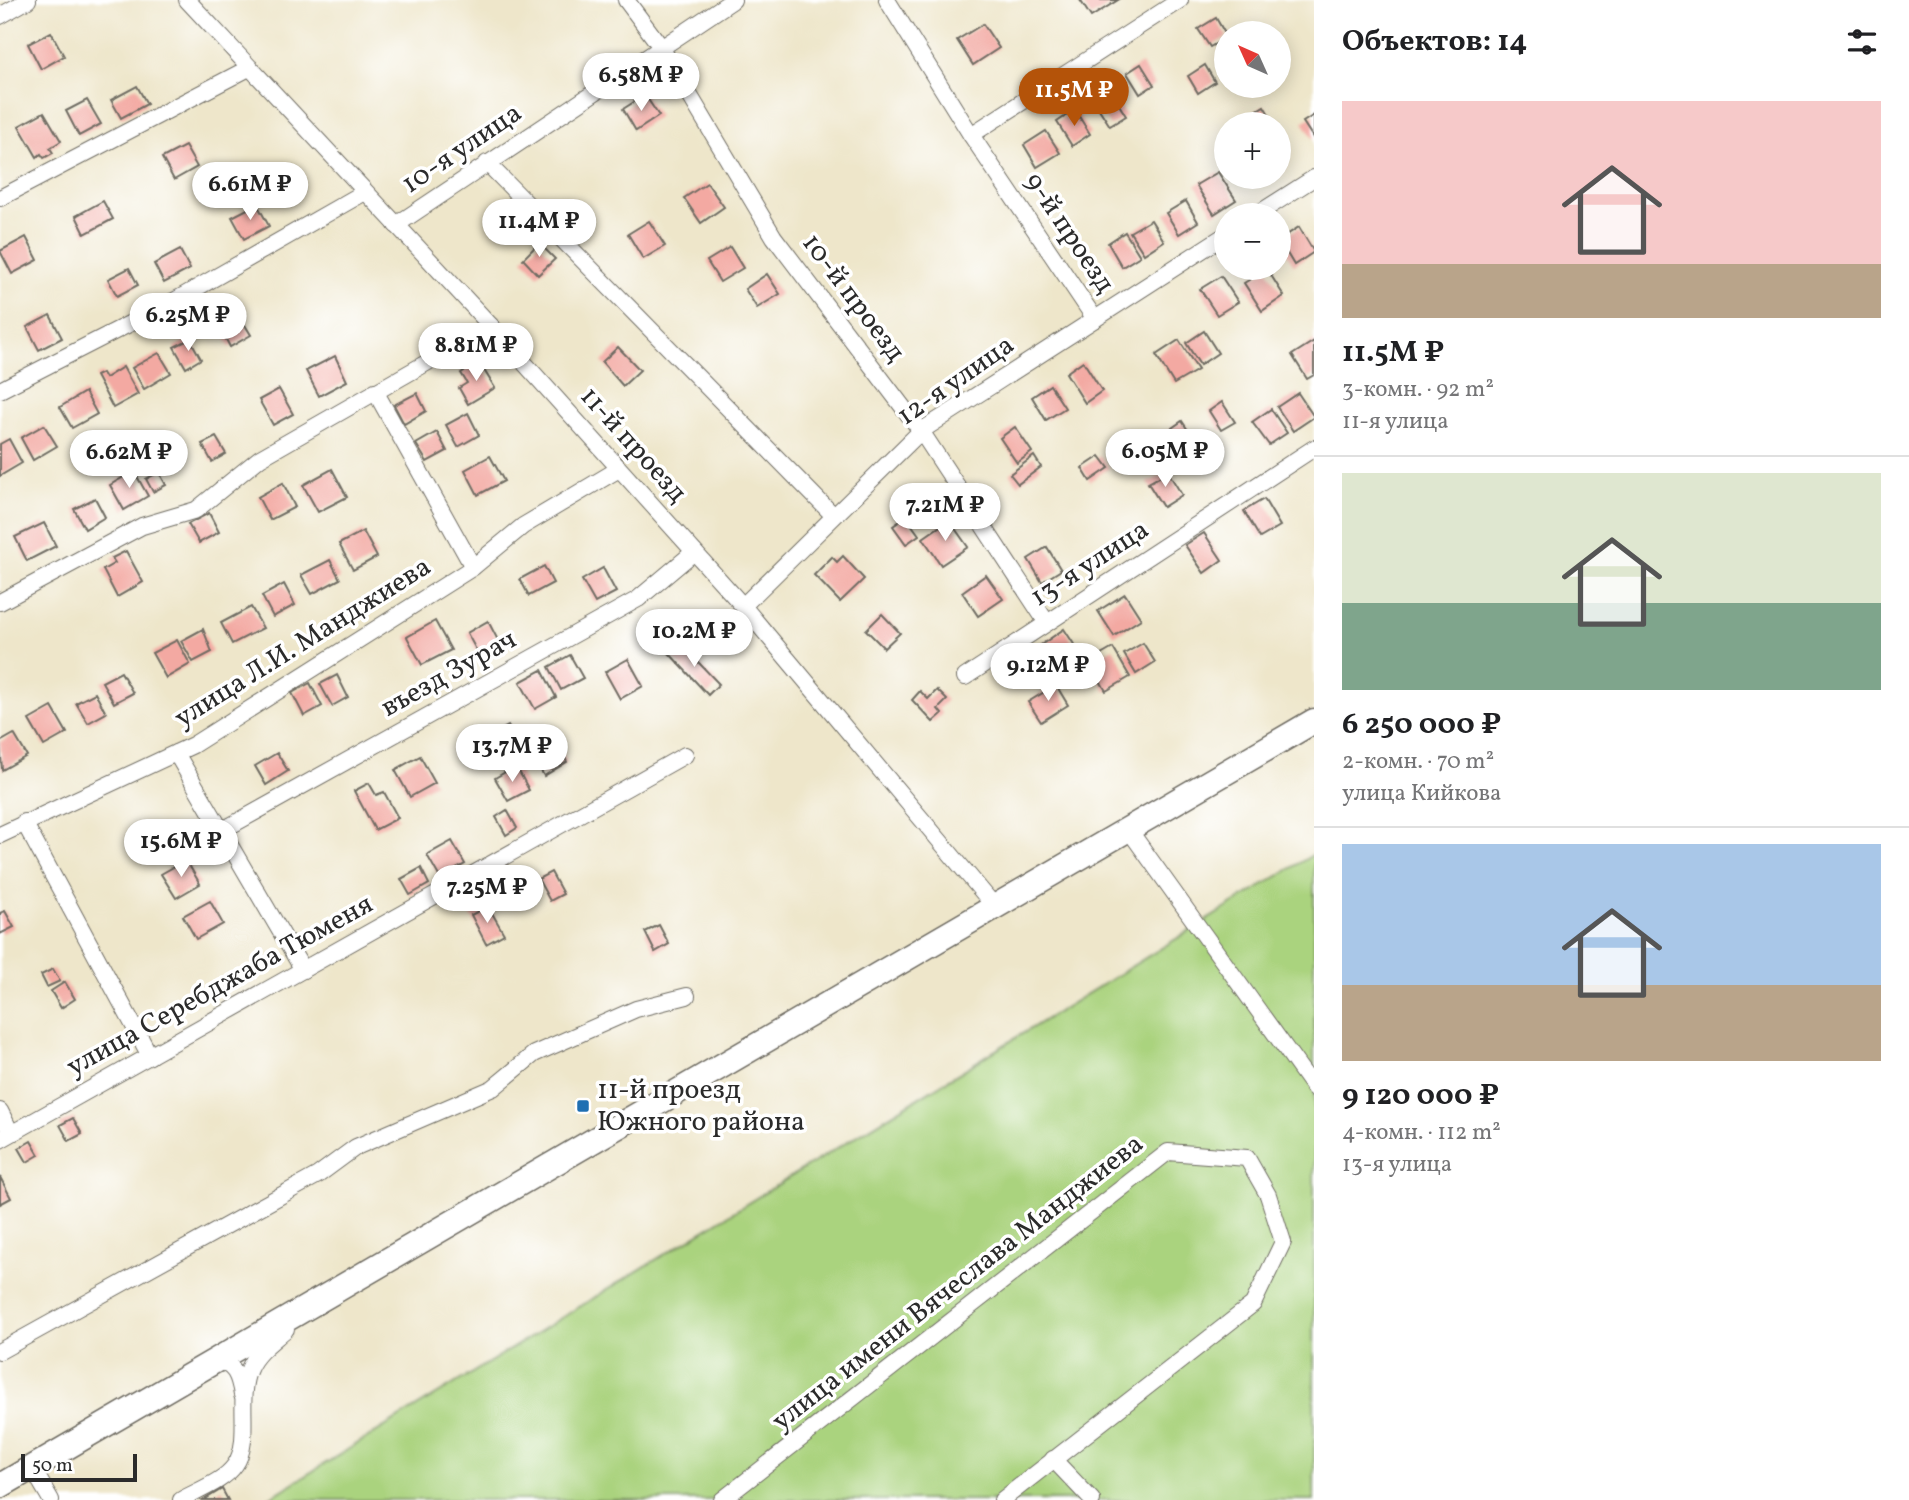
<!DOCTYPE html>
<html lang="ru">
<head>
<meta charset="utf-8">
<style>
  body { margin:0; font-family:Vollkorn,serif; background:#f6f6f6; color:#202124; height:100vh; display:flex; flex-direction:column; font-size:26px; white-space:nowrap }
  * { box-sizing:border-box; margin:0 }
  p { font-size:23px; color:#757577 }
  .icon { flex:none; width:38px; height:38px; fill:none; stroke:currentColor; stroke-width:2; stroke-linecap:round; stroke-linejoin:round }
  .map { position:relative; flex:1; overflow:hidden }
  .drawer { display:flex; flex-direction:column; background:#fff; width:595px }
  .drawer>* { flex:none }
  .needle { width:46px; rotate:315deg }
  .buttons { position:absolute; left:1214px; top:21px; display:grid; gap:14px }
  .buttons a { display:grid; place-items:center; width:77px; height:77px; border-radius:50%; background:#fff; box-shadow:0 4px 18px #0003; font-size:35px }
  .scale { position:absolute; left:21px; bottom:18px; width:116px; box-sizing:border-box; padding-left:7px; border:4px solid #2b2b2b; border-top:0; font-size:19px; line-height:24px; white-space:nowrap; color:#2b2b2b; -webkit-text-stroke:5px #fff; paint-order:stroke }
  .price { position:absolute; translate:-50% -60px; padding:0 16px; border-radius:24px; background:#fff; color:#222; font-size:23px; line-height:46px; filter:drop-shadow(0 2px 4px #0008) }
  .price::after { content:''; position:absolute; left:50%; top:42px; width:21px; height:16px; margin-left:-10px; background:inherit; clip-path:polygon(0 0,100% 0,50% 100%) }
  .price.current { background:#b45309; color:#fff }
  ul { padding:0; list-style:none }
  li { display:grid; align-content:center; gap:14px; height:371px; padding:0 28px }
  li+li { border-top:2px solid #e0e0e0 }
  li span { display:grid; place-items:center; height:217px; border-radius:0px; color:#555 }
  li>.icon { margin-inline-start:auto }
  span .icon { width:126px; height:126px; fill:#fffc; stroke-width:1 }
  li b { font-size:30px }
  h2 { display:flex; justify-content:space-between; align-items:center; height:84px; padding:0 28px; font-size:30px }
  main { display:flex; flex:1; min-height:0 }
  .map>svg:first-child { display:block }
  .green { fill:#aad37e; stroke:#6a7f54; stroke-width:2 }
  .building { fill:#f3a9a2 }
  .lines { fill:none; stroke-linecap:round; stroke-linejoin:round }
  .minor-casing { stroke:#6f6c63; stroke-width:18 }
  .highway-casing { stroke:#6f6c63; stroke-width:27 }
  .minor { stroke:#fff; stroke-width:16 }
  .highway { stroke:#fff; stroke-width:24 }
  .poi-dot { fill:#1f6fb2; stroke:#fff; stroke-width:2.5 }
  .labels { text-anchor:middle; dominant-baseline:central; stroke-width:7; stroke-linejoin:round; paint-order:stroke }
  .street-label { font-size:28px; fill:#2b2b2b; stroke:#fff }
  .poi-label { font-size:28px; fill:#2b2b2b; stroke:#fff; text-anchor:start }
</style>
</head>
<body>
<main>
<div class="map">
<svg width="1314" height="1500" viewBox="0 0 1314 1500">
  <rect width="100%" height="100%" fill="#fff"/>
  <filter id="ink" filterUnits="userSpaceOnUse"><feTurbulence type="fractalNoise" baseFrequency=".0143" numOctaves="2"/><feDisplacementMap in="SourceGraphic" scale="14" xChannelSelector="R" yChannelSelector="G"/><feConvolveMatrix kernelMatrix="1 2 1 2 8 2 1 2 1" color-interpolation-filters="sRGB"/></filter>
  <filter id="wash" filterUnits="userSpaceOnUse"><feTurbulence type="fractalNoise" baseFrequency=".00686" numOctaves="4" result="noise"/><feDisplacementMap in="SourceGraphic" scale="28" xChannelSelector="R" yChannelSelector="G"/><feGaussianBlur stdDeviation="1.57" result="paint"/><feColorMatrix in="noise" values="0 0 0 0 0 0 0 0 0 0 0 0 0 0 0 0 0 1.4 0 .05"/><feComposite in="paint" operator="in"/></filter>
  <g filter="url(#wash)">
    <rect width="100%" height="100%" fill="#eee6ca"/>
    <path class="green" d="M1314,854V1500H266Z"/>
    <g id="blocks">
      <g class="building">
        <path d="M1080,0H1118L1091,17Z"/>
        <path d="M1216,18L1227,37L1210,47L1198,29Z"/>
        <path d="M983,24L999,48L973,65L957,40Z"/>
        <path d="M51,32L64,56L41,69L28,44Z"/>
        <path d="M1141,64L1154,85L1140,94L1127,73Z"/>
        <path d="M1205,65L1215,82L1198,93L1188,76Z"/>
        <path d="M137,86L147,104L121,118L111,100Z"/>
        <path d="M1108,87L1126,116L1110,126L1092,98Z"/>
        <path d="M645,95L659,116L636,131L623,109Z"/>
        <path d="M87,100L101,124L79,136L66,111Z"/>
        <path d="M1264,106L1275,124H1257L1251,114Z"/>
        <path d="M1075,110L1090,134L1072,146L1057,122Z"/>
        <path d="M44,112L61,141L50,148L53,153L44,158L41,154L37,157L19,126Z"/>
        <path d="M1314,115V139L1303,122Z"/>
        <path d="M1046,131L1060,153L1037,167L1024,145Z"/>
        <path d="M185,146L197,167L174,180L162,158Z"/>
        <path d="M1218,172L1236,200L1214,214L1196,185Z"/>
        <path d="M707,183L724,207L701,223L684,198Z"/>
        <path d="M103,201L113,219L85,234L76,216Z"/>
        <path d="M1186,201L1198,222L1179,234L1166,213Z"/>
        <path d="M257,204L269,226L244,239L232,217Z"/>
        <path d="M1151,220L1164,241L1144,254L1130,232Z"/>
        <path d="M649,221L665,246L643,259L628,234Z"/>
        <path d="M1299,227L1314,252L1294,265L1279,240Z"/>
        <path d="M1125,232L1140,256L1122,267L1108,243Z"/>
        <path d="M26,237L38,260L12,274L0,251Z"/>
        <path d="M539,243L555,259L538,275L523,259Z"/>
        <path d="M730,247L743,268L720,282L707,261Z"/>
        <path d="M180,250L190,269L164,283L154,264Z"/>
        <path d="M129,268L138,285L117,296L108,279Z"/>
        <path d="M1267,269L1284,296L1262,311L1244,283Z"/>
        <path d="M767,274L780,294L757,308L745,289Z"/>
        <path d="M1221,276L1238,302L1217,315L1200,289Z"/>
        <path d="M50,315L62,338L39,350L27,327Z"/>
        <path d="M239,315L251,335L230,347L219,326Z"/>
        <path d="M1204,331L1218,353L1200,365L1186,343Z"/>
        <path d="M190,339L201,359L186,368L174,347Z"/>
        <path d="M1179,340L1198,370L1174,384L1156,355Z"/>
        <path d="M1314,341V375L1307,379L1292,355Z"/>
        <path d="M618,347L640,370L623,386L602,362Z"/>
        <path d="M159,353L171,373L144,389L132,368Z"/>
        <path d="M335,356L347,381L319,396L306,371Z"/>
        <path d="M1083,361L1102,391L1085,403L1066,373Z"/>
        <path d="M479,362L495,388L468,404L459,388L467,383L461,373Z"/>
        <path d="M123,367L138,394L113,408L96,376L102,373L105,378Z"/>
        <path d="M1050,385L1065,408L1046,420L1032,397Z"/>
        <path d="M279,389L293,414L273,425L259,400Z"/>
        <path d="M85,392L97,414L72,428L60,407Z"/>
        <path d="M417,393L426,411L404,424L394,405Z"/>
        <path d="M1298,393L1314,417L1293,431L1277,407Z"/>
        <path d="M1222,402L1235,422L1221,430L1209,411Z"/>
        <path d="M1271,409L1287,433L1269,445L1252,422Z"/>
        <path d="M468,413L479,435L458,447L446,425Z"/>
        <path d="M1182,421L1195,441L1182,450L1169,430Z"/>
        <path d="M44,425L57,446L33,460L21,438Z"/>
        <path d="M1015,427L1032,452L1017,463L1000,438Z"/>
        <path d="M437,432L447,451L427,462L416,444Z"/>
        <path d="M216,437L226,454L212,462L202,444Z"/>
        <path d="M9,439L22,463L0,476V444Z"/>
        <path d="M490,456L504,481L478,495L465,470Z"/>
        <path d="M1034,456L1041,467L1018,484L1010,474Z"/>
        <path d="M1100,456L1109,468L1090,481L1082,468Z"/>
        <path d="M332,469L347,497L318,512L303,485Z"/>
        <path d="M134,471L148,496L124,510L110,485Z"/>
        <path d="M159,472L166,485L153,492L146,479Z"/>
        <path d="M1168,472L1182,495L1163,507L1148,483Z"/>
        <path d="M283,483L295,507L270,520L258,497Z"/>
        <path d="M95,498L105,517L85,529L74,509Z"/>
        <path d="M1264,499L1280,526L1260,538L1244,511Z"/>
        <path d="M209,513L219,532L199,543L188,524Z"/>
        <path d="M906,517L919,535L906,544L893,526Z"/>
        <path d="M949,520L968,547L941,565L923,538Z"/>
        <path d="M44,523L56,546L27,561L15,537Z"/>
        <path d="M363,531L377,557L353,570L339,544Z"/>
        <path d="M1204,533L1222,560L1204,573L1185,545Z"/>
        <path d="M1047,547L1061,570L1042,582L1028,559Z"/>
        <path d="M126,551L143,582L117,597L103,570L115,563L112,558Z"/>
        <path d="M843,556L864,579L840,602L814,575L832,557L837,562Z"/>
        <path d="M330,560L340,579L312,594L301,575Z"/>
        <path d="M544,566L553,583L529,596L520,579Z"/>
        <path d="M603,568L616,592L595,603L582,580Z"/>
        <path d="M986,575L1003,599L978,616L962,592Z"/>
        <path d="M284,584L295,605L273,617L262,596Z"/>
        <path d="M1125,594L1141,619L1114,636L1098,611Z"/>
        <path d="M251,607L263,628L232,644L221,623Z"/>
        <path d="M882,614L900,633L884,648L866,630Z"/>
        <path d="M435,621L451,650L422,665L407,637Z"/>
        <path d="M488,621L502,648L481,659L467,633Z"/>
        <path d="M203,629L212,652L193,662L181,641Z"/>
        <path d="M1064,629L1079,652L1053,669L1038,647Z"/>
        <path d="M177,640L190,664L166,678L152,653Z"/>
        <path d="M680,643L719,684L708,695L669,653Z"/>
        <path d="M1143,643L1155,662L1136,674L1124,654Z"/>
        <path d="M1113,648L1130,677L1106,691L1089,662Z"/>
        <path d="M1033,651L1048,675L1028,687L1013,664Z"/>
        <path d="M570,655L583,678L561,690L549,667Z"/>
        <path d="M628,659L643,686L620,699L605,672Z"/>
        <path d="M542,670L556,697L535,709L520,682Z"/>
        <path d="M121,672L133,693L114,703L102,682Z"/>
        <path d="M337,675L348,697L332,706L320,684Z"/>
        <path d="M310,683L322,706L304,716L292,693Z"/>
        <path d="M1056,685L1068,705L1041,722L1028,702Z"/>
        <path d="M937,690L947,700L938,709L942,714L933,722L912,700L920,691L928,699Z"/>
        <path d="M95,693L106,713L88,723L76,703Z"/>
        <path d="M52,707L67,733L44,746L29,720Z"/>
        <path d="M508,726L521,749L495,764L482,740Z"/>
        <path d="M14,734L27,756L2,770L0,742Z"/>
        <path d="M557,743L567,762L544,776L533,756Z"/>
        <path d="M277,753L288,771L266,785L255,766Z"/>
        <path d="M420,756L435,783L410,797L395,770Z"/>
        <path d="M516,766L529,790L508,801L495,778Z"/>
        <path d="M369,783L376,795L384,792L398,818L375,830L354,791Z"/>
        <path d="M507,810L517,828L506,835L496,817Z"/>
        <path d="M452,841L465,864L440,878L427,855Z"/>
        <path d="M186,860L200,884L176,898L161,874Z"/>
        <path d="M421,868L429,884L410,895L401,879Z"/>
        <path d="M551,872L563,894L550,901L538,879Z"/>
        <path d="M210,901L223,924L196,939L183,916Z"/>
        <path d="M488,906L504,934L486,944L471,915Z"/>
        <path d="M5,911L14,927L0,934V913Z"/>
        <path d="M659,925L669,944L655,952L645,932Z"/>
        <path d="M53,969L60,981L47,987L41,975Z"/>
        <path d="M65,982L75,999L61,1008L51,991Z"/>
        <path d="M73,1118L82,1134L69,1141L60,1125Z"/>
        <path d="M31,1141L39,1155L27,1162L19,1148Z"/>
        <path d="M0,1177L11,1198L0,1204Z"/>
        <path d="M222,1489L228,1500H204Z"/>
      </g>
    </g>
  </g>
  <g filter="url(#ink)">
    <use href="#blocks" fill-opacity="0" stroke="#6f6c63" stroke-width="2"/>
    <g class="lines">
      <defs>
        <g id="minor">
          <path d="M187,0L491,326L743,606L996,908"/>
          <path d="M626,0L661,47L774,237L921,431L1047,623"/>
          <path d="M887,0L971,135L1095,319"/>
          <path d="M0,16L28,0"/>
          <path d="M971,135L1180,0"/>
          <path d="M487,163L834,516"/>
          <path d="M0,198L249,68"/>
          <path d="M1256,215L1314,178"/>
          <path d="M396,225L733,0"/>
          <path d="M0,390L174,301L365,192"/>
          <path d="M375,391L473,567"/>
          <path d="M0,602L142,526L196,510L260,458L491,326"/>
          <path d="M743,606L921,431L1227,234"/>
          <path d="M965,677L1314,448"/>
          <path d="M176,753L303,970"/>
          <path d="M24,822L150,1056"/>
          <path d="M1129,830L1314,1088"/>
          <path d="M221,831L638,599L694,552"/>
          <path d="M0,835L193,745L472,568L523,526L619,469"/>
          <path d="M0,1111L11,1133"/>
          <path d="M0,1140L685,755"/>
          <path d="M0,1351L318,1175L356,1147L493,1088L534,1054L636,1009L687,996"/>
          <path d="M216,1361C235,1363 239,1377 242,1395"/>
          <path d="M1053,1459L1092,1500"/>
          <path d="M39,1464L37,1476L51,1500"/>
          <path d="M181,1500C199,1490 224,1481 235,1465C252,1441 236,1398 249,1369C256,1352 273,1341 286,1329"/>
          <path d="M722,1500L1168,1152L1247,1158L1268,1195L1283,1242L1253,1304L1002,1500"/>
        </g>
        <path id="highway" d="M0,1486L1314,721"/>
      </defs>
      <use href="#minor" class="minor-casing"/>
      <use href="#highway" class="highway-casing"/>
      <use href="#minor" class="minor"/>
      <use href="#highway" class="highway"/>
    </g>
  </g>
  <rect class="poi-dot" x="576" y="1099" width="14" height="14" rx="3.5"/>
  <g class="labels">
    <g class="street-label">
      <text transform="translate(462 149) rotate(-34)">10-я улица</text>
      <text transform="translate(1069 233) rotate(56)">9-й проезд</text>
      <text transform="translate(853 298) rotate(53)">10-й проезд</text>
      <text transform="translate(956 381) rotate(-35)">12-я улица</text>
      <text transform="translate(633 445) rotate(48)">11-й проезд</text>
      <text transform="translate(1090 564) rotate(-33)">13-я улица</text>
      <text transform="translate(303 643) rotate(-32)">улица Л.И. Манджиева</text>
      <text transform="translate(449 674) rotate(-29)">въезд Зурач</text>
      <text transform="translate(220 986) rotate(-29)">улица Серебджаба Тюменя</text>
      <text transform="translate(958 1283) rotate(-38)">улица имени Вячеслава Манджиева</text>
    </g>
    <g class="poi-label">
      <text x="597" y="1090">11-й проезд<tspan x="597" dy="32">Южного района</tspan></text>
    </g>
  </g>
</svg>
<div class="buttons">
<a><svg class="needle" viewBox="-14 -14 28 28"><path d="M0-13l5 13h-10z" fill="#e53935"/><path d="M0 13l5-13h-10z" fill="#757577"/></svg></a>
<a>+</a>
<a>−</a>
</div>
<div class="scale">50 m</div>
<b class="price" style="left:641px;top:113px">6.58M ₽</b>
<b class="price current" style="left:1074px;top:128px">11.5M ₽</b>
<b class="price" style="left:250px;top:222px">6.61M ₽</b>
<b class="price" style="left:539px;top:259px">11.4M ₽</b>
<b class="price" style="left:188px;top:353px">6.25M ₽</b>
<b class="price" style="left:476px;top:383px">8.81M ₽</b>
<b class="price" style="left:1165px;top:489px">6.05M ₽</b>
<b class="price" style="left:129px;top:490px">6.62M ₽</b>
<b class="price" style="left:945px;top:543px">7.21M ₽</b>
<b class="price" style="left:694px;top:669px">10.2M ₽</b>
<b class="price" style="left:1048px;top:703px">9.12M ₽</b>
<b class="price" style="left:512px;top:784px">13.7M ₽</b>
<b class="price" style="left:181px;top:879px">15.6M ₽</b>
<b class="price" style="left:487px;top:925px">7.25M ₽</b>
</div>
<section class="drawer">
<h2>Объектов: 14<svg class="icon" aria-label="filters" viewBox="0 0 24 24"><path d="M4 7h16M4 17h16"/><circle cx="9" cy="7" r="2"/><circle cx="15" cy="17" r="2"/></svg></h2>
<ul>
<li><span style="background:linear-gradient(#f6c9c9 75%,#b9a48a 0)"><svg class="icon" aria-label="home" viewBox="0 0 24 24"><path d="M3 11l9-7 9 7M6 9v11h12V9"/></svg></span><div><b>11.5M ₽</b><p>3-комн. · 92 m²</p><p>11-я улица</p></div></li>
<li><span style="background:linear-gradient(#dfe7d0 60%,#7fa58c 0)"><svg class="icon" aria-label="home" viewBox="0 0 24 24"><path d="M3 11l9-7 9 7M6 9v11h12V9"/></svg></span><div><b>6 250 000 ₽</b><p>2-комн. · 70 m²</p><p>улица Кийкова</p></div></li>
<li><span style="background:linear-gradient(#a9c7e8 65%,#b9a48a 0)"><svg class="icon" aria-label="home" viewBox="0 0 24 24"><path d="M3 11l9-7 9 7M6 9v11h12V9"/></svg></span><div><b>9 120 000 ₽</b><p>4-комн. · 112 m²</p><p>13-я улица</p></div></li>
</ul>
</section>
</main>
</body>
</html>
